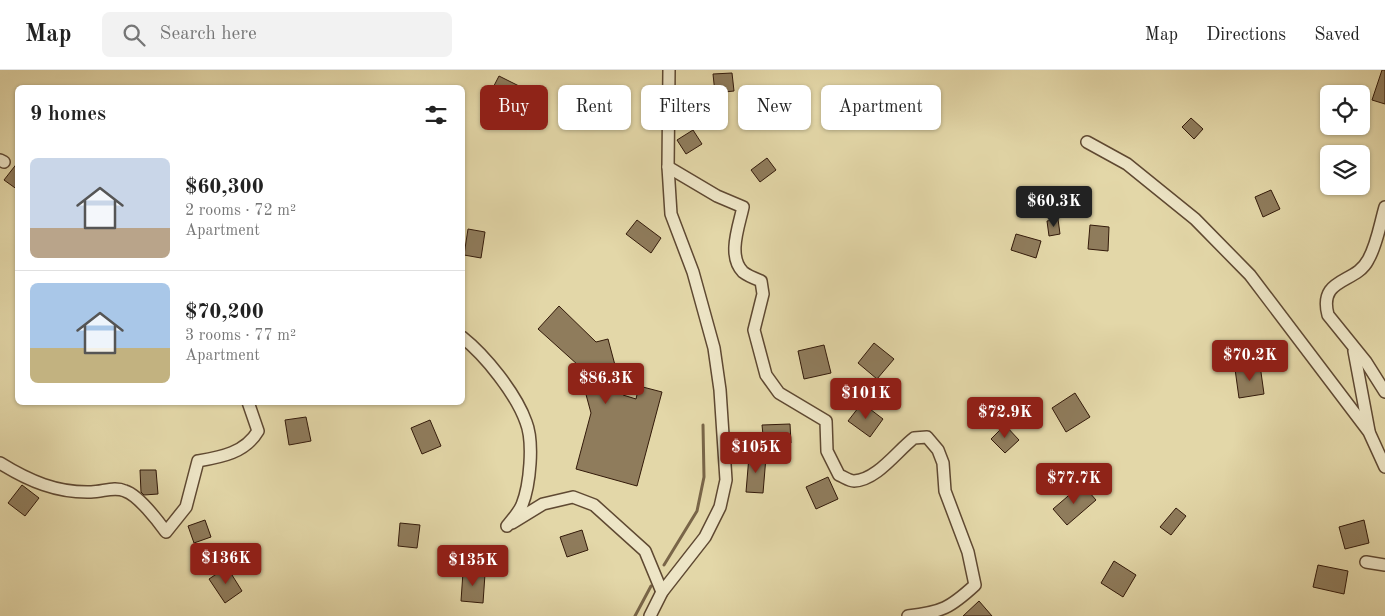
<!DOCTYPE html>
<html lang="en">
<head>
<meta charset="utf-8">
<style>
  body { margin:0; font-family:"Old Standard TT",serif; background:#f2f2f2; color:#222; height:100vh; display:flex; flex-direction:column; font-size:19px; white-space:nowrap }
  * { box-sizing:border-box; margin:0 }
  p { font-size:16px; color:#767676 }
  .icon { flex:none; width:28px; height:28px; fill:none; stroke:currentColor; stroke-width:2; stroke-linecap:round; stroke-linejoin:round }
  .map { position:relative; flex:1; overflow:hidden }
  .side { position:absolute; left:15px; top:15px; width:450px; height:320px; display:flex; flex-direction:column; background:#fff; border-radius:8px; box-shadow:0 1px 4px #0004 }
  .side>* { flex:none }
  .hud { position:absolute; left:480px; top:15px; width:475px; height:45px; display:flex; gap:10px }
  .buttons { position:absolute; left:1320px; top:15px; display:grid; gap:10px }
  .buttons a { display:grid; place-items:center; width:50px; height:50px; border-radius:8px; background:#fff; box-shadow:0 1px 4px #0004; font-size:25px }
  .price { position:absolute; translate:-50% -42px; padding:0 11px; border-radius:5px; background:#8f2418; color:#fff; font-size:16px; line-height:32px; filter:drop-shadow(0 1px 2px #0008) }
  .price::after { content:''; position:absolute; left:50%; top:30px; width:15px; height:11px; margin-left:-8px; background:inherit; clip-path:polygon(0 0,100% 0,50% 100%) }
  .price.selected { background:#222; color:#fff }
  ul { padding:0; list-style:none }
  li { display:flex; align-items:center; gap:15px; height:125px; padding:0 15px }
  li+li { border-top:1px solid #e0e0e0 }
  li span { display:grid; place-items:center; flex:none; width:140px; height:100px; border-radius:8px; color:#555 }
  li>.icon { margin-inline-start:auto }
  span .icon { width:60px; height:60px; fill:#fffc; stroke-width:1 }
  li b { font-size:21px }
  h2 { display:flex; justify-content:space-between; align-items:center; height:60px; padding:0 15px; font-size:21px }
  .pill { padding:0 18px; border-radius:8px; background:#fff; box-shadow:0 1px 4px #0004; font-size:18px; line-height:45px }
  .pill.selected { background:#8f2418; color:#fff }
  header { display:flex; align-items:center; gap:30px; box-sizing:border-box; height:70px; padding:0 25px; background:#fff; border-bottom:1px solid #e0e0e0 }
  header strong { font-size:24px }
  nav { display:flex; gap:28px; margin-inline-start:auto; font-size:18px }
  .search { width:350px; height:45px; background:#f2f2f2; display:flex; align-items:center; gap:12px; box-sizing:border-box; padding:0 18px; border-radius:8px; color:#767676; font-size:19px }
  .map>svg:first-child { display:block }
  .lines { fill:none; stroke-linecap:round; stroke-linejoin:round }
  .stream { stroke:#796548; stroke-width:3 }
  .building { fill:#8f7c5c; stroke:#331a0a }
  .minor-casing { stroke:#5f4932; stroke-width:14 }
  .minor { stroke:#ede5c6; stroke-width:11 }
</style>
</head>
<body>
<header>
<strong>Map</strong>
<div class="search"><svg class="icon" aria-label="search" viewBox="0 0 24 24"><circle cx="10" cy="10" r="6"/><path d="M15 15l6 6"/></svg>Search here</div>
<nav><a>Map</a><a>Directions</a><a>Saved</a></nav>
</header>
<div class="map">
<svg width="1385" height="546" viewBox="0 0 1385 546">
  <rect width="100%" height="100%" fill="#e3d7a8"/>
  <filter id="stains"><feTurbulence type="fractalNoise" baseFrequency=".004" numOctaves="4"/><feColorMatrix values="0 0 0 0 .2 0 0 0 0 .09 0 0 0 0 .02 0 0 0 .5 -.17"/></filter>
  <radialGradient id="worn" r=".72"><stop offset=".6" stop-color="#630" stop-opacity="0"/><stop offset="1" stop-color="#630" stop-opacity=".3"/></radialGradient>
  <g class="lines">
    <g class="stream">
      <path d="M664,495L697,441L704,407L703,355"/>
      <path d="M635,546L651,516"/>
    </g>
  </g>
  <g class="building">
    <path d="M1382,0H1385V34L1372,30Z"/>
    <path d="M732,3L734,21L715,23L713,4Z"/>
    <path d="M499,6L531,22L515,53L483,37Z"/>
    <path d="M1191,48L1203,59L1194,69L1182,57Z"/>
    <path d="M693,60L702,74L686,84L677,70Z"/>
    <path d="M767,88L776,100L760,112L751,100Z"/>
    <path d="M18,92V120L4,110Z"/>
    <path d="M1271,120L1280,139L1263,147L1255,127Z"/>
    <path d="M1058,149L1060,164L1049,166L1047,151Z"/>
    <path d="M637,150L661,168L651,183L626,164Z"/>
    <path d="M1090,155L1109,157L1108,181L1088,179Z"/>
    <path d="M468,159L485,162L481,188L464,185Z"/>
    <path d="M1016,164L1041,171L1036,188L1011,180Z"/>
    <path d="M559,236L596,272L608,269L623,325L636,329L639,316L662,322L637,416L576,399L591,343L578,295L538,259Z"/>
    <path d="M874,273L894,289L877,309L858,293Z"/>
    <path d="M824,275L831,303L804,309L798,281Z"/>
    <path d="M1260,295L1264,324L1239,328L1235,299Z"/>
    <path d="M1075,323L1090,347L1066,362L1052,338Z"/>
    <path d="M862,333L883,349L870,367L848,351Z"/>
    <path d="M306,347L311,371L289,375L285,350Z"/>
    <path d="M430,350L441,376L422,384L411,358Z"/>
    <path d="M790,354L791,373L764,375L762,355Z"/>
    <path d="M1005,355L1019,370L1005,383L991,369Z"/>
    <path d="M749,386L766,387L763,423L746,422Z"/>
    <path d="M140,400H156L158,424L144,425L141,422Z"/>
    <path d="M828,407L838,429L816,439L806,417Z"/>
    <path d="M1082,414L1096,430L1067,455L1053,439Z"/>
    <path d="M22,415L39,428L25,446L8,433Z"/>
    <path d="M1176,438L1186,446L1171,465L1160,457Z"/>
    <path d="M205,450L211,467L194,473L188,456Z"/>
    <path d="M1364,450L1369,473L1345,479L1339,457Z"/>
    <path d="M400,453L420,455L417,478L398,476Z"/>
    <path d="M582,460L588,480L567,487L560,467Z"/>
    <path d="M1114,491L1136,505L1123,527L1101,513Z"/>
    <path d="M1318,495L1348,501L1344,524L1313,517Z"/>
    <path d="M227,497L242,521L225,533L209,509Z"/>
    <path d="M463,502L485,504L483,533L461,531Z"/>
    <path d="M979,531L992,546H963Z"/>
  </g>
  <g class="lines">
    <defs>
      <g id="minor">
        <path d="M1087,72L1127,94L1195,149L1250,205L1369,362L1385,397"/>
        <path d="M0,90L4,92"/>
        <path d="M668,97L717,126L743,137C739,156 727,186 743,202C748,206 756,209 761,211L763,224L754,260L766,305L779,323L826,351L827,381L839,405C844,407 849,411 854,411C877,410 897,381 914,368L927,367L938,380L943,393L945,421L968,482L975,515C950,538 942,542 908,546"/>
        <path d="M1385,137C1380,154 1377,175 1368,190C1356,214 1318,207 1328,245L1366,292L1385,322"/>
        <path d="M462,267C486,286 516,324 526,352C534,372 530,415 522,435C519,442 512,450 507,456"/>
        <path d="M1354,281L1369,361"/>
        <path d="M0,393C29,411 57,423 91,422C103,422 114,416 125,421C138,425 158,451 166,462L186,437L198,391C221,387 245,383 258,361L248,332"/>
        <path d="M512,453L543,434L573,427L594,435L645,481L662,522"/>
        <path d="M1366,492L1385,495"/>
        <path d="M650,546L662,522L705,467L720,437L726,410L720,320L714,278L693,202L671,144L668,97L669,0"/>
      </g>
    </defs>
    <use href="#minor" class="minor-casing"/>
    <use href="#minor" class="minor"/>
  </g>
  <rect width="100%" height="100%" filter="url(#stains)"/>
  <rect width="100%" height="100%" fill="url(#worn)"/>
</svg>
<div class="buttons">
<a><svg class="icon" aria-label="locate" viewBox="0 0 24 24"><circle cx="12" cy="12" r="6"/><path d="M12 2v4M12 18v4M2 12h4M18 12h4"/></svg></a>
<a><svg class="icon" aria-label="layers" viewBox="0 0 24 24"><path d="M12 4l9 5-9 5-9-5zM3 14l9 5 9-5"/></svg></a>
</div>
<b class="price selected" style="left:1054px;top:158px">$60.3K</b>
<b class="price" style="left:1250px;top:312px">$70.2K</b>
<b class="price" style="left:606px;top:335px">$86.3K</b>
<b class="price" style="left:866px;top:350px">$101K</b>
<b class="price" style="left:1005px;top:369px">$72.9K</b>
<b class="price" style="left:756px;top:404px">$105K</b>
<b class="price" style="left:1074px;top:435px">$77.7K</b>
<b class="price" style="left:226px;top:515px">$136K</b>
<b class="price" style="left:473px;top:517px">$135K</b>
<div class="hud">
<a class="pill selected">Buy</a>
<a class="pill">Rent</a>
<a class="pill">Filters</a>
<a class="pill">New</a>
<a class="pill">Apartment</a>
</div>
<section class="side">
<h2>9 homes<svg class="icon" aria-label="filters" viewBox="0 0 24 24"><path d="M4 7h16M4 17h16"/><circle cx="9" cy="7" r="2"/><circle cx="15" cy="17" r="2"/></svg></h2>
<ul>
<li><span style="background:linear-gradient(#c9d6e8 70%,#b9a48a 0)"><svg class="icon" aria-label="home" viewBox="0 0 24 24"><path d="M3 11l9-7 9 7M6 9v11h12V9"/></svg></span><div><b>$60,300</b><p>2 rooms · 72 m²</p><p>Apartment</p></div></li>
<li><span style="background:linear-gradient(#a9c7e8 65%,#c2b280 0)"><svg class="icon" aria-label="home" viewBox="0 0 24 24"><path d="M3 11l9-7 9 7M6 9v11h12V9"/></svg></span><div><b>$70,200</b><p>3 rooms · 77 m²</p><p>Apartment</p></div></li>
</ul>
</section>
</div>
</body>
</html>
